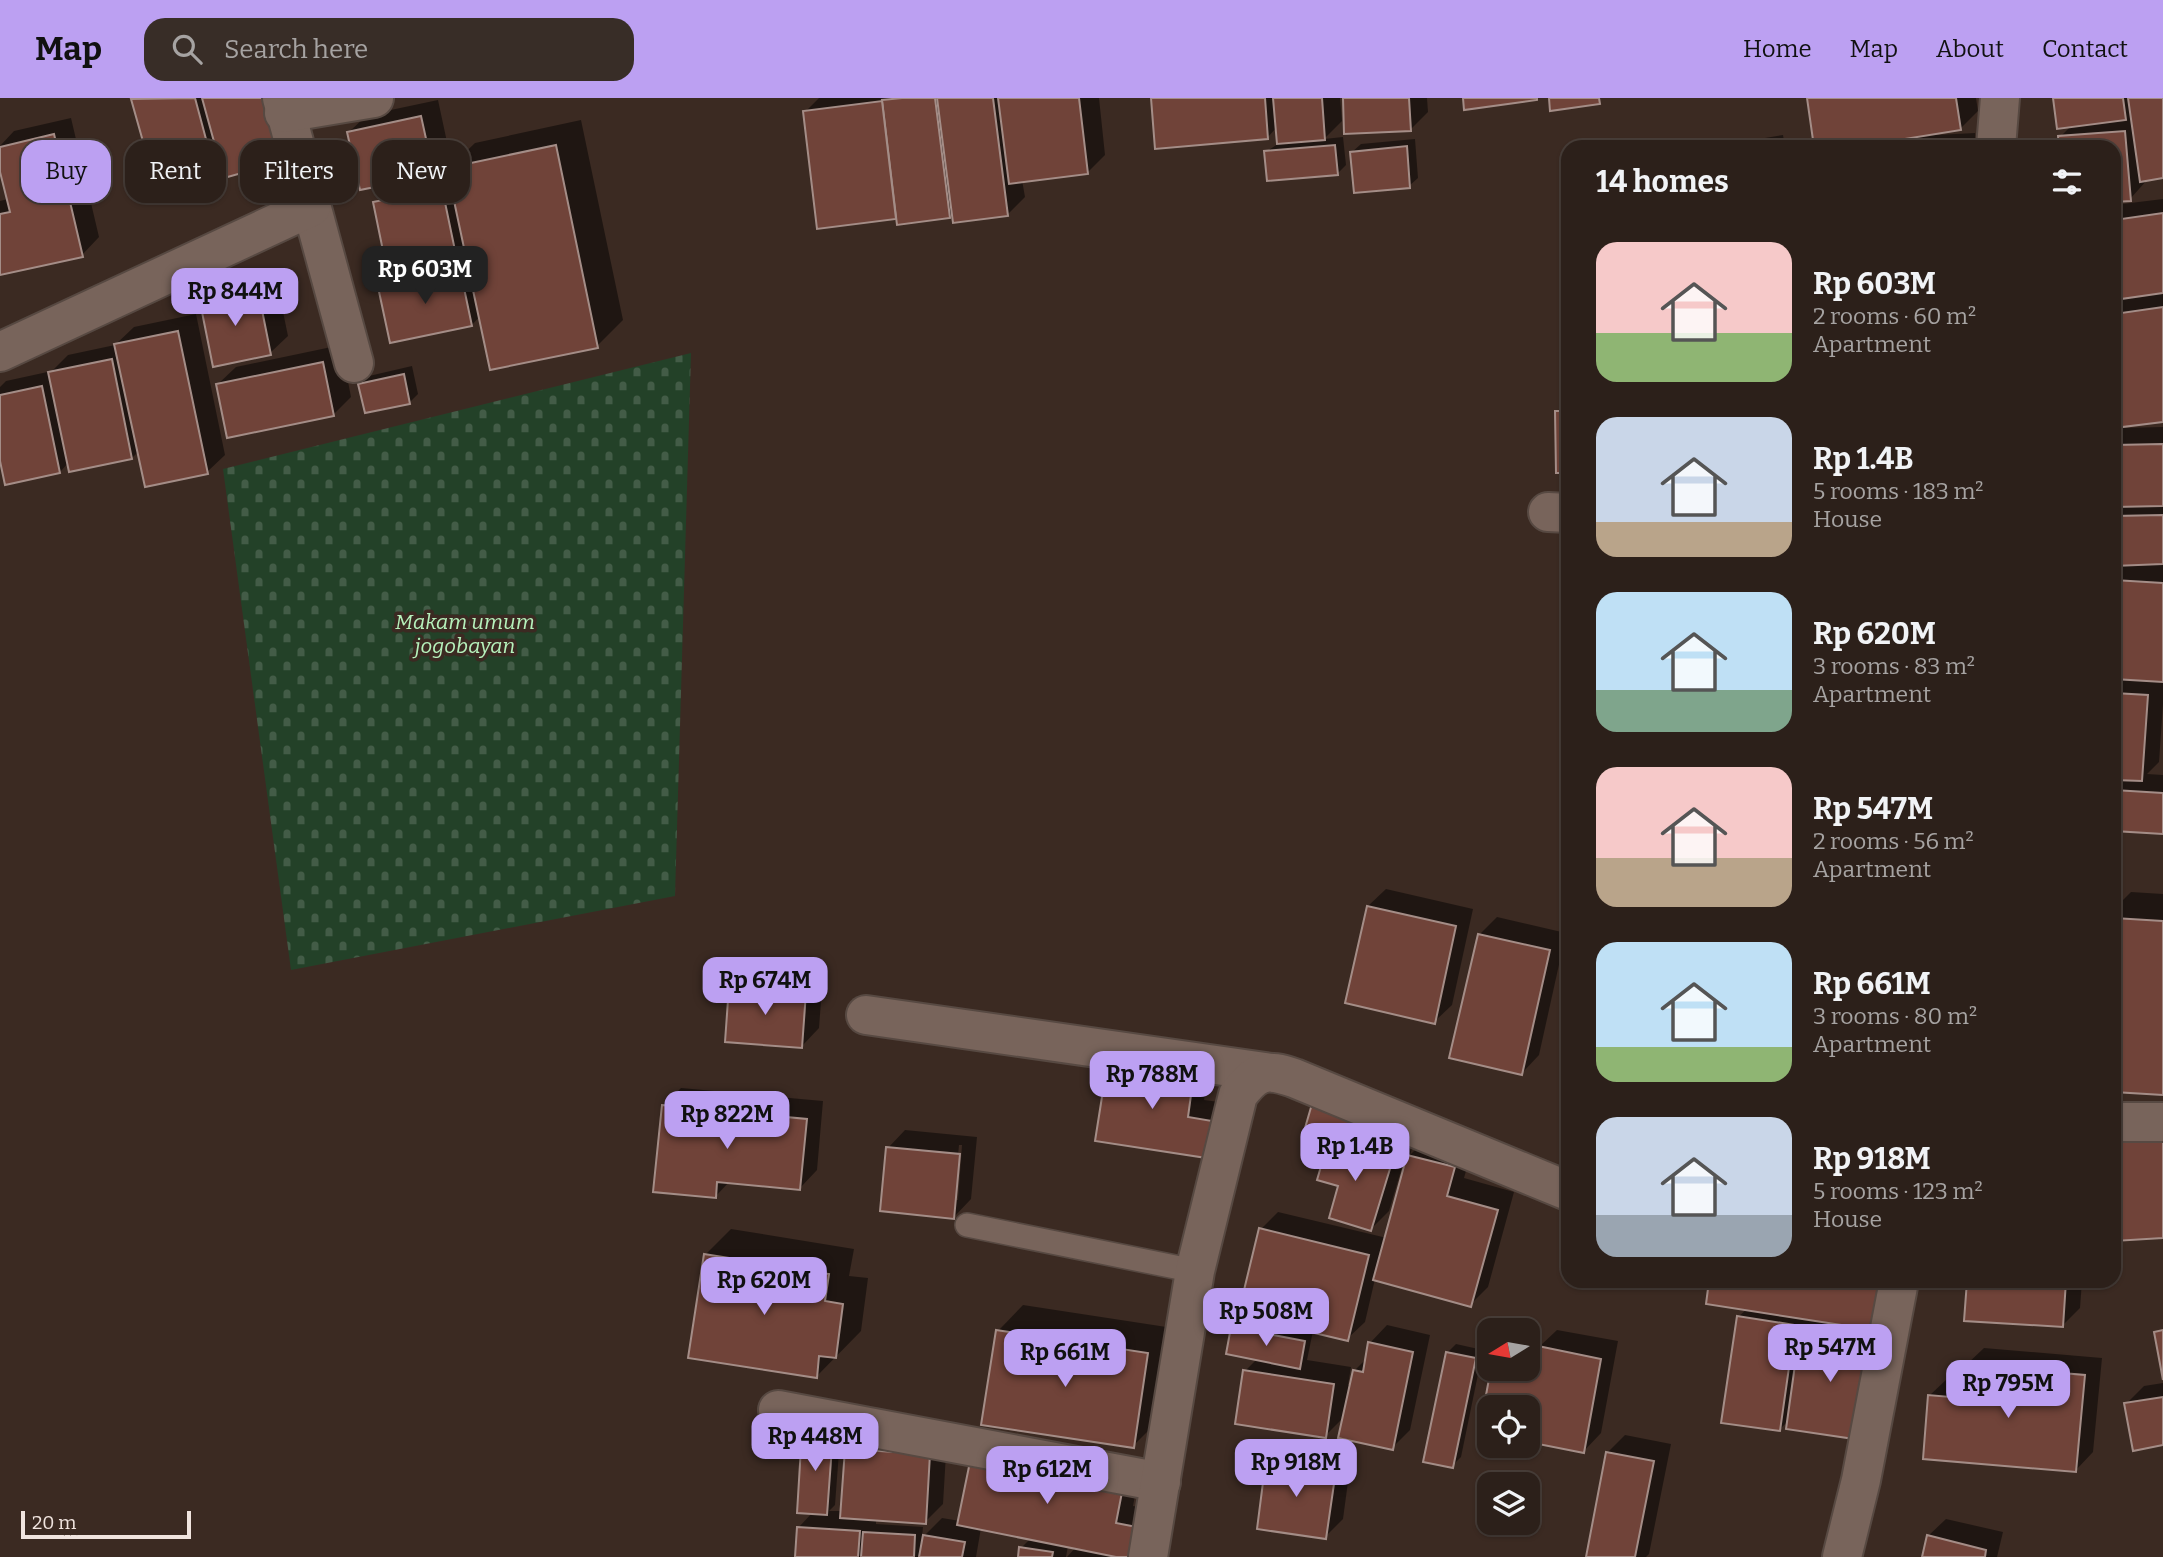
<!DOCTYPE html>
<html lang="en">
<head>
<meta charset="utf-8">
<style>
  body { margin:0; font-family:Bitter,serif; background:#382d27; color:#f1f3f6; height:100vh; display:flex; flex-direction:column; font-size:26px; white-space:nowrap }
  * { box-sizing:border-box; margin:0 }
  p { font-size:23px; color:#a6a3a2 }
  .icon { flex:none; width:38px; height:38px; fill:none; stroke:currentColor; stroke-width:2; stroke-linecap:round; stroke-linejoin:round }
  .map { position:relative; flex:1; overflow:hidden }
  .drawer { position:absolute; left:1561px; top:42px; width:560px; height:1148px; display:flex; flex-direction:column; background:#2c201a; border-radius:21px; box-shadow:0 2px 5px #0004,0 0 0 2px #483e39 }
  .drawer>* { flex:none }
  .guide { position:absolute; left:21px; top:42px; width:665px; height:63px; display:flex; gap:14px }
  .needle { width:46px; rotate:259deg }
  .tools { position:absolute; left:1477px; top:1220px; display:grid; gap:14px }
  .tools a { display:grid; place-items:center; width:63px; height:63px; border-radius:14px; background:#2c201a; box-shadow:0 2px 5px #0004,0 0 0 2px #483e39; font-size:35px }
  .scale { position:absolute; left:21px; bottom:18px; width:170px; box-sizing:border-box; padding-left:7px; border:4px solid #f0e4df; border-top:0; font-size:19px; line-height:24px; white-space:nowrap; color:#f0e4df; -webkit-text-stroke:5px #3b2a22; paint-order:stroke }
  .price { position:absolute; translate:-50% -60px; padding:0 16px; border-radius:14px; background:#bca0f2; color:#111; font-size:23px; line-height:46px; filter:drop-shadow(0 2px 4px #0008) }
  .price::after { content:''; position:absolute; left:50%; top:42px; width:21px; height:16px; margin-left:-10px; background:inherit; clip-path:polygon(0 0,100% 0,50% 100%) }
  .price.selected { background:#222; color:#fff }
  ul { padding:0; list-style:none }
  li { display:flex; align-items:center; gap:21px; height:175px; padding:0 35px }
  li span { display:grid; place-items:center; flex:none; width:196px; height:140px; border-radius:21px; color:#555 }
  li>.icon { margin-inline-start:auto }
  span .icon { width:84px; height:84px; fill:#fffc; stroke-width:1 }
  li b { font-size:30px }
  h2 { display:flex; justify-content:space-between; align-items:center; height:84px; padding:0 35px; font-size:30px }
  .tag { padding:0 24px; border-radius:21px; background:#2c201a; box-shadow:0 2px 5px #0004,0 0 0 2px #483e39; font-size:24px; line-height:63px }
  .tag.selected { background:#bca0f2; color:#111 }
  header { display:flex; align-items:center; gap:42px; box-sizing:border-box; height:98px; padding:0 35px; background:#bca0f2; color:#111 }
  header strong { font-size:33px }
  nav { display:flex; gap:38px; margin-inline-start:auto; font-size:24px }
  .search { width:490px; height:63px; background:#382d27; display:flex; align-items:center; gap:18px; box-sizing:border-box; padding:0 24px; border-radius:21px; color:#a6a3a2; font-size:26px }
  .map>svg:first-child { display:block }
  .cemetery { fill:url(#cemetery-stones) }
  .shadow { fill:#0007; fill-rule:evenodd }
  .building { fill:#704339; stroke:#a48d87; stroke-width:2 }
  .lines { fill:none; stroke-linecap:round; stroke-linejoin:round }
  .lane-casing { stroke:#574942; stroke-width:26 }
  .street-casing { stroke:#574942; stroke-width:42 }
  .lane { stroke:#78645b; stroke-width:23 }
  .street { stroke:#78645b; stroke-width:38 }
  .labels { text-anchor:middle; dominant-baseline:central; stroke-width:7; stroke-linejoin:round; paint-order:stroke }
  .park-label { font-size:21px; font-style:italic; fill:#b6f2bc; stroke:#3b2a22 }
</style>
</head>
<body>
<header>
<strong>Map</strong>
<div class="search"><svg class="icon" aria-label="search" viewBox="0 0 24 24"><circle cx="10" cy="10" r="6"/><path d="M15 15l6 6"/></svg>Search here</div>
<nav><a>Home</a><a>Map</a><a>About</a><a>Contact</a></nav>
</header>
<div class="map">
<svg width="2163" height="1459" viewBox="0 0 2163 1459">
  <defs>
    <pattern id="cemetery-stones" width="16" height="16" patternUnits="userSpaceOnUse" patternTransform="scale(1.75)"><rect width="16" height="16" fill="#234128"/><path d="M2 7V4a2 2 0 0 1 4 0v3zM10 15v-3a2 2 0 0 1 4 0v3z" fill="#435c47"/></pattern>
  </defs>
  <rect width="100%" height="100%" fill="#3b2a22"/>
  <path class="cemetery" d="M691,255L675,798L291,872L223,371Z"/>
  <g class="shadow">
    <path d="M135,0H289L213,69Z"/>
    <path d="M819,0H1099L1105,57L1088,74L1022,82L1025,99L1007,117L954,114L949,118L898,119L819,129L805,14Z"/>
    <path d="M1153,0H1340L1342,23L1324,41L1343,39L1346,67L1337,76L1266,54L1279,45L1277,29L1268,39Z"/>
    <path d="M1345,0H1427L1428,14L1410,32Z"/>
    <path d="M1809,0H1976L1978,13L1960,31L1935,35L1936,37L1975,35L1976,49H1816Z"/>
    <path d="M2055,0H2163V79L2148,81L2130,101L2114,103V49H2061L2060,39L2072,27Z"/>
    <path d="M438,2L450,58L429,80L450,75L449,70L475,45L581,22L623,222L597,248L480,218L472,227L380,190L396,173L375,105L396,83L349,34L367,17ZM466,151L467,157L458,159Z"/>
    <path d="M71,20L99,139L82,157L0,175V103L8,101L0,66V48L14,33Z"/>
    <path d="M1783,37L1785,49H1726L1729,46Z"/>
    <path d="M1415,41L1418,80L1409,88L1352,54L1361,46Z"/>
    <path d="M2163,101V322L2120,328V330L2163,329V606L2159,664L2147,676L2163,677V734L2114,731V107Z"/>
    <path d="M275,175L288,238L270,255L201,204L219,187Z"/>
    <path d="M196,216L225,357L207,374L139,353L132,360L69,364L60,374L0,354V289L6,283L52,273L68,257L115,247L134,229Z"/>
    <path d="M341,247L351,299L333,317L218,286L236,269Z"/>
    <path d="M412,268L418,296L409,305L360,286L369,278Z"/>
    <path d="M1565,305H1568V373L1557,314Z"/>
    <path d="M2114,738H2121L2117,793L2114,796Z"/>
    <path d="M1386,791L1473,811L1452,907L1434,924L1368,808Z"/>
    <path d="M2131,794L2163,796V996L2114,993V811Z"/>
    <path d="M1497,819L1566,835L1539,957L1522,975L1479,837Z"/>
    <path d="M748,871L823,877L819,930L802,948L731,888Z"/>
    <path d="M1211,958L1204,1002L1235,1006L1230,1042L1097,1041Z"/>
    <path d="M681,990L823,1003L817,1072L800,1090L730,1083L715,1099L664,1007Z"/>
    <path d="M1420,1021L1410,1057L1427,1040L1472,1052L1464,1080L1514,1094L1488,1189L1470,1207L1375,1181L1365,1224L1347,1241L1313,1233L1307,1262L1351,1269L1348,1287H1351L1354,1273L1367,1260L1370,1245L1387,1227L1430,1237L1410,1332L1392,1350L1344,1319L1325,1338L1245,1273L1257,1261L1233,1229L1241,1221L1284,1229L1285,1226L1261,1131L1278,1114L1387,1140L1411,1050L1408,1049L1389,1113L1371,1131L1340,1087L1330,1042L1335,1038Z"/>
    <path d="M905,1032L977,1039L971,1101L954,1119L888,1050ZM959,1047H962L958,1102H954Z"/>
    <path d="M731,1131L854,1151L849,1178L868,1180L861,1233L816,1279L705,1157Z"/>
    <path d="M1711,1183L1891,1224L1780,1331L1738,1219L1747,1211Z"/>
    <path d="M1968,1183H2082L2080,1210L2062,1228Z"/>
    <path d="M1023,1207L1173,1230L1159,1322L1133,1348L998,1233Z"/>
    <path d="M1557,1232L1618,1243L1601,1335L1584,1353L1528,1343V1309H1489V1335L1481,1334L1493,1270H1528V1246L1540,1248Z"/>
    <path d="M1456,1246L1483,1252L1461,1359L1452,1368L1447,1255Z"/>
    <path d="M1984,1250L2102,1260L2093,1354L2076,1372L1930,1297L1948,1280L1965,1281L1966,1267Z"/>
    <path d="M2163,1285V1345L2126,1306L2144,1288Z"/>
    <path d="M841,1327L835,1407L829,1413H842L847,1351L864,1334L947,1339L943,1406L925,1424L876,1421V1426L923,1429L922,1440L942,1420L960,1423L1141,1367L1133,1408L1159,1413L1138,1459H1067L1076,1449L1068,1448L1066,1459H1019L1021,1450L1031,1440L981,1430L976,1459H797L799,1429L813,1414L804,1334Z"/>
    <path d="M1625,1337L1671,1346L1649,1456L1646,1459H1588L1608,1354Z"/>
    <path d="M1286,1344L1352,1354L1343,1421L1325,1439L1268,1362Z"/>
    <path d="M1946,1421L2003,1434L1997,1459H1924L1928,1438Z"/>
  </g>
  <g class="building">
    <path d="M195,0L214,71L155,86L131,1Z"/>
    <path d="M202,0H267L284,63L224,80Z"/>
    <path d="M902,0H935L950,120L897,127L882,2Z"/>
    <path d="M937,0H993L1008,118L953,125Z"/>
    <path d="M998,0H1079L1088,76L1009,86Z"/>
    <path d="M1151,0H1265L1268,41L1155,51Z"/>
    <path d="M1273,0H1322L1325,42L1277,46Z"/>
    <path d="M1343,0H1409L1411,33L1344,36Z"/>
    <path d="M1463,0H1537V2L1464,12Z"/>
    <path d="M1549,0H1599L1600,6L1550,13Z"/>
    <path d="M1807,0H1956L1961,32L1855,49H1814Z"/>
    <path d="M2053,0H2123L2126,22L2057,31Z"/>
    <path d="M2128,0H2163V80L2140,84Z"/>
    <path d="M882,3L896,121L817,131L803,13Z"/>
    <path d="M421,18L434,77L360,92L347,34Z"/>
    <path d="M2125,33L2131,103L2114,104V49H2059L2058,38Z"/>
    <path d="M54,36L83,159L0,177V116L10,114L0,74V49Z"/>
    <path d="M1775,45L1776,49H1749Z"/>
    <path d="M556,47L598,250L490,272L447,70Z"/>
    <path d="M1335,47L1338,77L1267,83L1264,53Z"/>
    <path d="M1407,48L1410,90L1354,95L1350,54Z"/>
    <path d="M442,90L457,162L388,177L373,104Z"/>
    <path d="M2163,115V195L2114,202V122Z"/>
    <path d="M460,171L472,228L390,245L378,189Z"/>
    <path d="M258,192L271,257L213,269L200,204Z"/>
    <path d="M2163,209V324L2114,330V216Z"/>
    <path d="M178,233L208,376L145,389L114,246Z"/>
    <path d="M112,261L132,361L69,374L48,274Z"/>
    <path d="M323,264L334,318L227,340L216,286Z"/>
    <path d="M404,276L410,306L365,315L358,286Z"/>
    <path d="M42,288L60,375L5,387L0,363V297Z"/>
    <path d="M1555,313H1568V375H1556Z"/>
    <path d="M2163,346V408L2114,409V347Z"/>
    <path d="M2163,417V466L2114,468V418Z"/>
    <path d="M2114,482L2163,485V584L2114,581Z"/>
    <path d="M2114,595L2148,597L2142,683L2114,682Z"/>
    <path d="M2114,692L2163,695V736L2114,733Z"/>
    <path d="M1367,808L1456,828L1435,926L1345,905Z"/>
    <path d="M2114,820L2163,823V997L2114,994Z"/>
    <path d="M1478,836L1550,852L1522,977L1449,960Z"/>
    <path d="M729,888L806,894L802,950L725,944Z"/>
    <path d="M1108,961L1194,975L1188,1019L1218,1024L1213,1061L1095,1043Z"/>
    <path d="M1314,999L1413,1030L1404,1061L1305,1030Z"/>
    <path d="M662,1007L807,1021L800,1092L717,1084L716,1100L653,1094Z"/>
    <path d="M2163,1038V1140L2114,1143V1040Z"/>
    <path d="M1329,1041L1393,1061L1371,1133L1329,1120L1338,1088L1317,1082Z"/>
    <path d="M886,1049L960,1056L954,1121L880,1113Z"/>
    <path d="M1407,1057L1455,1069L1447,1098L1498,1112L1471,1209L1373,1182Z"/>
    <path d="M1259,1130L1369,1157L1348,1243L1238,1217Z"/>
    <path d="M704,1156L829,1176L825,1203L843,1206L836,1260L819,1258L817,1280L688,1260Z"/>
    <path d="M1709,1183H1881L1874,1232L1706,1206Z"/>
    <path d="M1967,1183H2066L2063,1229L1964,1223Z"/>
    <path d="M1737,1218L1795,1227L1780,1333L1721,1325Z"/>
    <path d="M1231,1229L1305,1243L1300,1271L1226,1256Z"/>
    <path d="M1800,1231L1874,1241L1861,1342L1786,1331Z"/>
    <path d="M996,1232L1148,1255L1134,1350L981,1327Z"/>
    <path d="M2163,1232V1282L2154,1234Z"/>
    <path d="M1368,1244L1413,1254L1393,1352L1338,1340L1353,1272L1363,1274Z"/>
    <path d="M1538,1248L1601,1261L1584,1355L1528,1344V1309H1489V1337L1479,1335L1491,1270H1528V1266L1534,1267Z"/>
    <path d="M1446,1254L1476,1260L1453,1370L1423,1364Z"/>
    <path d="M1965,1267L2085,1277L2076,1374L1923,1361L1928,1297L1962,1300Z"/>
    <path d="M1243,1272L1334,1286L1326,1340L1235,1326Z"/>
    <path d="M2163,1299V1347L2133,1353L2124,1305Z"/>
    <path d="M802,1333L833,1335L827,1417L797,1415Z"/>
    <path d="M845,1351L930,1356L926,1426L840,1420Z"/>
    <path d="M972,1354L1124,1384L1116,1425L1142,1430L1137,1459H1116L957,1427Z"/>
    <path d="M1606,1354L1654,1363L1635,1459H1586Z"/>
    <path d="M1266,1361L1336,1372L1326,1441L1257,1431Z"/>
    <path d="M797,1429L860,1433L858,1459H795Z"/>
    <path d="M863,1434L915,1437L914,1459H861Z"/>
    <path d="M923,1437L965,1444L962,1459H919Z"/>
    <path d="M1927,1437L1986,1452L1985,1459H1922Z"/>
    <path d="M1019,1449L1053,1454L1052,1459H1018Z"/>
  </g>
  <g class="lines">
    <defs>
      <path id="lane" d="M967,1127L1195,1173"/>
      <g id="street">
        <path d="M282,0L354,265"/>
        <path d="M284,15L374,0"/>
        <path d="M1996,49L2000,0"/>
        <path d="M0,254L311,109"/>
        <path d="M1548,414L1568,415"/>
        <path d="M866,917L1265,974"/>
        <path d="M2114,1024H2163"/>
        <path d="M778,1312L1161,1384"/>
        <path d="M1148,1459L1195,1173L1238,997C1256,973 1265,970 1294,980L1568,1093"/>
        <path d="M1842,1459L1861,1382L1899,1183"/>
      </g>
    </defs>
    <use href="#lane" class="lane-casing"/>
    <use href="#street" class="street-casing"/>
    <use href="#lane" class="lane"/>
    <use href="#street" class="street"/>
  </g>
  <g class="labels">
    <g class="park-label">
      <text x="465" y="524">Makam umum<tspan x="465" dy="24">jogobayan</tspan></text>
    </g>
  </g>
</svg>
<div class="tools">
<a><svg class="needle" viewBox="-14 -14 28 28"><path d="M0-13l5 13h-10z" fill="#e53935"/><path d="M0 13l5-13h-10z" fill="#a6a3a2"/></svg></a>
<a><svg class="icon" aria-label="locate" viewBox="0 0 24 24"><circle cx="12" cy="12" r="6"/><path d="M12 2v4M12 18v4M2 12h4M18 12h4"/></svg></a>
<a><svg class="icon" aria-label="layers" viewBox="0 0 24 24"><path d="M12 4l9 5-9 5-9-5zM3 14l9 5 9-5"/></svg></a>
</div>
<div class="scale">20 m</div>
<b class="price selected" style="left:425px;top:208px">Rp 603M</b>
<b class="price" style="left:235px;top:230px">Rp 844M</b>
<b class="price" style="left:765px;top:919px">Rp 674M</b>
<b class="price" style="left:1152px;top:1013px">Rp 788M</b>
<b class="price" style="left:727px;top:1053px">Rp 822M</b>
<b class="price" style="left:1355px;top:1085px">Rp 1.4B</b>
<b class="price" style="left:764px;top:1219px">Rp 620M</b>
<b class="price" style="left:1266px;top:1250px">Rp 508M</b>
<b class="price" style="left:1830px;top:1286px">Rp 547M</b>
<b class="price" style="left:1065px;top:1291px">Rp 661M</b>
<b class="price" style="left:2008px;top:1322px">Rp 795M</b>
<b class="price" style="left:815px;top:1375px">Rp 448M</b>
<b class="price" style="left:1296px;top:1401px">Rp 918M</b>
<b class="price" style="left:1047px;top:1408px">Rp 612M</b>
<div class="guide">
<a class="tag selected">Buy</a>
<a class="tag">Rent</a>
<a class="tag">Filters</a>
<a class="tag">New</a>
</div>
<section class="drawer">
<h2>14 homes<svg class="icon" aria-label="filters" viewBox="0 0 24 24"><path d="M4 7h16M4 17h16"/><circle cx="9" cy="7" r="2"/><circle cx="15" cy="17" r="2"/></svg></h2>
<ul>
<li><span style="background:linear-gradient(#f6c9c9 65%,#8fb573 0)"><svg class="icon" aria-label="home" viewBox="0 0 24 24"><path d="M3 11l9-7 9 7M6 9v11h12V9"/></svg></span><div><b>Rp 603M</b><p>2 rooms · 60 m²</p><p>Apartment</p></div></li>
<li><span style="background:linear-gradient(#c9d6e8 75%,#b9a48a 0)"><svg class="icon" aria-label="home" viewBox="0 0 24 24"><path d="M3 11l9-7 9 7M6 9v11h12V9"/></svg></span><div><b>Rp 1.4B</b><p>5 rooms · 183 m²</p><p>House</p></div></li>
<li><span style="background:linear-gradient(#bfe0f5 70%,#7fa58c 0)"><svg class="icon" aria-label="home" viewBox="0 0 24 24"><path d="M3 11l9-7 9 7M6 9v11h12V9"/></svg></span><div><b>Rp 620M</b><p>3 rooms · 83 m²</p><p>Apartment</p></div></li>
<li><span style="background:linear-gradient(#f6c9c9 65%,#b9a48a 0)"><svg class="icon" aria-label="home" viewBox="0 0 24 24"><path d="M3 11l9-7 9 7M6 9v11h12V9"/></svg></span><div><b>Rp 547M</b><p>2 rooms · 56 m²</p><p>Apartment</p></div></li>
<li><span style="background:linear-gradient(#bfe0f5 75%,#8fb573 0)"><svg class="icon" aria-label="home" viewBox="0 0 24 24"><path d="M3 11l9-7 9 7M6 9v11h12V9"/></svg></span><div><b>Rp 661M</b><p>3 rooms · 80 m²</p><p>Apartment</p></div></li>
<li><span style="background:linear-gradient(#c9d6e8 70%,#9aa5b1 0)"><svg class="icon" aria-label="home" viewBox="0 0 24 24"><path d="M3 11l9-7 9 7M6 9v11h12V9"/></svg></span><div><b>Rp 918M</b><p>5 rooms · 123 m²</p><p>House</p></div></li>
</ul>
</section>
</div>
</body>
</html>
